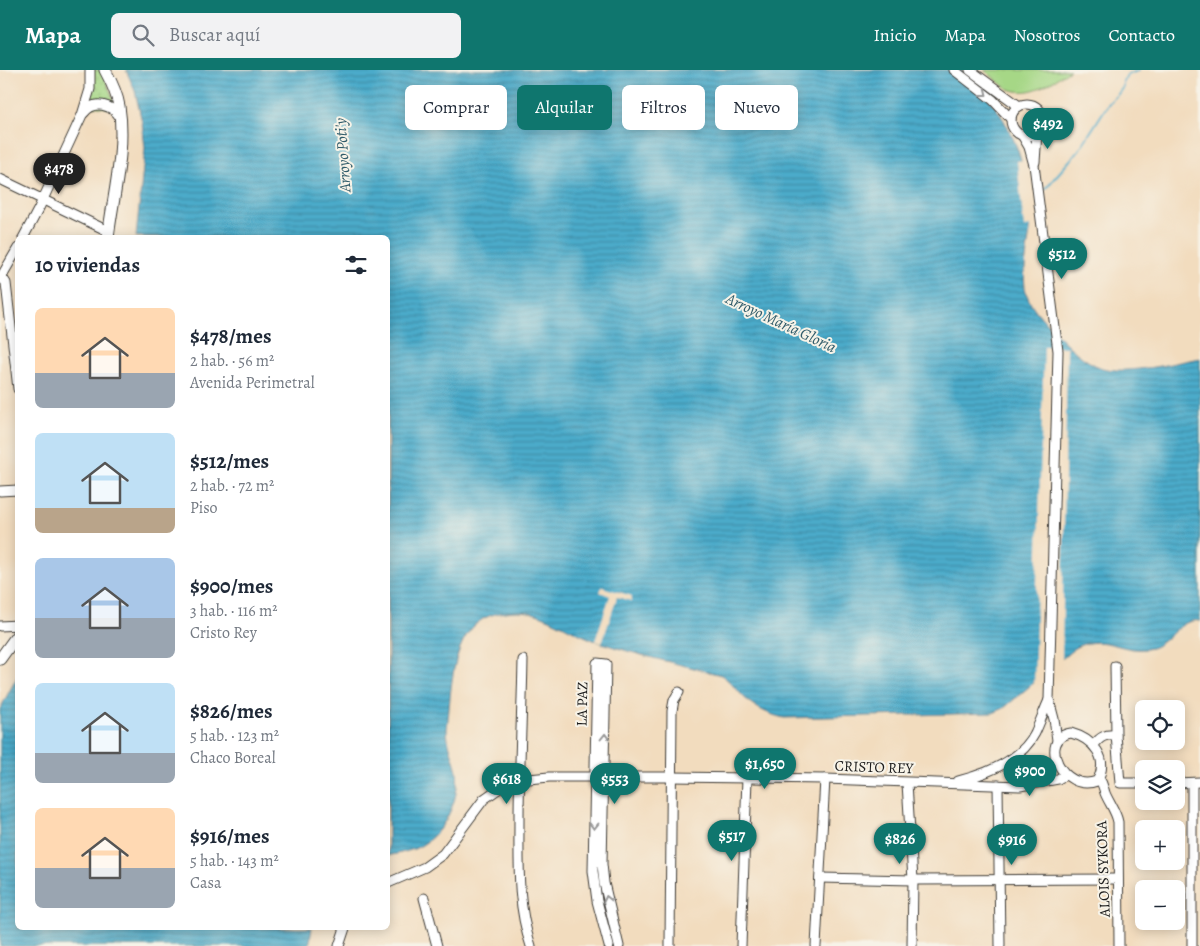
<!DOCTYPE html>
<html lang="es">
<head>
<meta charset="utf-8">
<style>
  body { margin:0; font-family:Alegreya,serif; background:#f2f2f3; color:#1f2937; height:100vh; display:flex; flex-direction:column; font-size:19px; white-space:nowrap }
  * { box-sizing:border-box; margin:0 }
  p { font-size:16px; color:#747a83 }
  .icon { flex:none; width:28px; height:28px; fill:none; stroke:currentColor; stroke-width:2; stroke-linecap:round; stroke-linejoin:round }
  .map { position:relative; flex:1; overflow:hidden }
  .panel { position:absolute; left:15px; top:165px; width:375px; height:695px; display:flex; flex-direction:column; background:#fff; border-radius:8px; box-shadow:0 2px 12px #0003 }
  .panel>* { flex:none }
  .banner { position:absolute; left:405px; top:15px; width:475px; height:45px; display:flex; gap:10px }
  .controls { position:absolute; left:1135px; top:630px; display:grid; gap:10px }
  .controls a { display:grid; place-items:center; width:50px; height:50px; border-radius:8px; background:#fff; box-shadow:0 2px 12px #0003; font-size:25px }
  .price { position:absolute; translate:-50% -42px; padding:0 11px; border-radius:18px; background:#0f766e; color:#fff; font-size:16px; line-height:32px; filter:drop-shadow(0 1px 2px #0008) }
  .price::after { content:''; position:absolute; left:50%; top:30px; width:15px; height:11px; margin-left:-8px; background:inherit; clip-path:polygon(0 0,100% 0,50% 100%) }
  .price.active { background:#222; color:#fff }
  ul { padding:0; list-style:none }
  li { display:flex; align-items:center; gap:15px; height:125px; padding:0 20px }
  li span { display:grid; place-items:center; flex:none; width:140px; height:100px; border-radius:8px; color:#555 }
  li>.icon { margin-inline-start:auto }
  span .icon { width:60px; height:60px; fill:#fffc; stroke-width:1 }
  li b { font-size:21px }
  h2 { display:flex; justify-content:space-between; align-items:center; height:60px; padding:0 20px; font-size:21px }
  .chip { padding:0 18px; border-radius:8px; background:#fff; box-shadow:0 2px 12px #0003; font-size:18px; line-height:45px }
  .chip.active { background:#0f766e; color:#fff }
  header { display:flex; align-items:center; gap:30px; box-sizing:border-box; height:70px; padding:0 25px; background:#0f766e; color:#fff }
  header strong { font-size:24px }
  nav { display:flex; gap:28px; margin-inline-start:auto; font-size:18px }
  .search { width:350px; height:45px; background:#f2f2f3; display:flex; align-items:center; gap:12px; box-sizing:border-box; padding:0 18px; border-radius:8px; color:#747a83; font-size:19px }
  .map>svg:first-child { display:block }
  .garden { fill:url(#garden-dots); stroke:#617a51 }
  .pitch { fill:#a6d786; stroke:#617a51 }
  .water { fill:url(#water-rules); stroke:#346473 }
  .pier { fill:#f2dcbe }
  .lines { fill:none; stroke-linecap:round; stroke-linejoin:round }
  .stream { stroke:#4babca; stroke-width:2 }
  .minor-casing { stroke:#3c3934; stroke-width:11 }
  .major-casing { stroke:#3c3934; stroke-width:13 }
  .minor { stroke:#fff; stroke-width:9 }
  .major { stroke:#fff; stroke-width:11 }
  .oneway { stroke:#999 }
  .labels { text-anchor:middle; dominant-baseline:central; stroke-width:4; stroke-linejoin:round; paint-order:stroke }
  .street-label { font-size:15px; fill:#1c1c1c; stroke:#f7f3e8 }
  .water-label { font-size:16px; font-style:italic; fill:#315c6a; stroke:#f7f3e8 }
</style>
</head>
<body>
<header>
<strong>Mapa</strong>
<div class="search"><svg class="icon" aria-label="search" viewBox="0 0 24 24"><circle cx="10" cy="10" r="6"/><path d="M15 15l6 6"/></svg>Buscar aquí</div>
<nav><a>Inicio</a><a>Mapa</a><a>Nosotros</a><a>Contacto</a></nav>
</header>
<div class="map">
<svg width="1200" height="876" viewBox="0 0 1200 876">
  <defs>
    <pattern id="garden-dots" width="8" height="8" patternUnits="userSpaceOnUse" patternTransform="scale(1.25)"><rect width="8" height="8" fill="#a6d786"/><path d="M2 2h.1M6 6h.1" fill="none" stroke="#8eb873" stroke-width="1.8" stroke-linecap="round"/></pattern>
    <pattern id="water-rules" width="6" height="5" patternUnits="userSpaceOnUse" patternTransform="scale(1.25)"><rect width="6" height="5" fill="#4babca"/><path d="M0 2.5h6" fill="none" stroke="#3e8aa3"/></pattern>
  </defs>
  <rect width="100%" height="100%" fill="#f7f3e8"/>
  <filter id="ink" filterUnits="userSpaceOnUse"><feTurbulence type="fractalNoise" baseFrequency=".02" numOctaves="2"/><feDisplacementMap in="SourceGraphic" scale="10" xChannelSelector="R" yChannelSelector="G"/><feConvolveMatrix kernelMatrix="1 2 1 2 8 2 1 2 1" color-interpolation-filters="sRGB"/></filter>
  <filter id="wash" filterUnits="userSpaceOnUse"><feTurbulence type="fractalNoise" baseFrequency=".0096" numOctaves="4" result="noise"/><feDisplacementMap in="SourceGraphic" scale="20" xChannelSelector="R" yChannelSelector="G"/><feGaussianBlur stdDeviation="1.12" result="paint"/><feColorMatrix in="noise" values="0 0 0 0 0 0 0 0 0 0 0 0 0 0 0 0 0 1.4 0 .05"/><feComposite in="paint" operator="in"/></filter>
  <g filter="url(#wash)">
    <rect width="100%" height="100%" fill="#f2dcbe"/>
    <path class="garden" d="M91,0H102L117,39L90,36Z"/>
    <path class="pitch" d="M984,0H1070C1053,11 1031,28 1009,19C1001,15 992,6 984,0Z"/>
    <g class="water">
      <path d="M126,0H961C971,10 982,19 990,30C1010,55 1022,85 1027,116C1029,126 1032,136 1031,146C1031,168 1022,198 1025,218C1028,235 1043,249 1054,261C1067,275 1084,292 1102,298C1128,305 1173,293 1200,288V551C1180,547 1169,573 1151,578C1124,585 1106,563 1076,577L1004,638L993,643L784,648C766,644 751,636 739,622C732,615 729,610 721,605C680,594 635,585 596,571C574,563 555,549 533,543C522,540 511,541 499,543C449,553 452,620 447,659C447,674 454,687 457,701C461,730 442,768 414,779C406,782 396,784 388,786V168L136,167L145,78L142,52L135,21Z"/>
      <path d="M17,607L18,858H312L309,876H0V639Z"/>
    </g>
    <g class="pier">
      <path d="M1024,90L1030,109L1034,143L1033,156L1024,157L1017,91Z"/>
      <path d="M1044,276L1067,277L1062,593L1034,617Z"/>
      <path d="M602,517L632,526L631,531L617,527L602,573L595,571L610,526L600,522Z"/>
    </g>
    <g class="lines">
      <path class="stream" d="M1041,119H1045L1079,80L1109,33L1118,24L1123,17V11L1128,5L1139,0"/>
    </g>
  </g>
  <g filter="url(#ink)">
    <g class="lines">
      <defs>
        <g id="minor">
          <path d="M954,0L993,30L1011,49"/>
          <path d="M970,0L1019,36"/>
          <circle cx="1027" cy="50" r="16"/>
          <path d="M84,43C94,29 112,35 120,47"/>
          <path d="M1022,65L1029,77L1034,95L1058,281L1049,630L1054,649L1057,670"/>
          <path d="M1035,92L1037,63"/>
          <path d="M0,109L108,161"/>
          <path d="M23,168L39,138L82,45L90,19V0"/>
          <path d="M2,207L6,213L18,319"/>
          <path d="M0,209L18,178"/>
          <path d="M0,421L18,420"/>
          <path d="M0,556L18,555"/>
          <path d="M523,590C522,644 519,697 519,751C519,794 517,835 531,876"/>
          <path d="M1115,596L1116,665L1120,713H1144"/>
          <path d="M1071,663C1093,669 1110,688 1097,711C1062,724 1037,668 1071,663Z"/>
          <path d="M1094,675C1100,667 1105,664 1116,665"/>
          <path d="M1099,708C1103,714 1103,716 1105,723C1109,733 1116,741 1118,752L1119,876"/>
          <path d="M958,711C986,704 1021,691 1035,663C1040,652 1044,641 1049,630"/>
          <path d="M907,713L913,810L912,876"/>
          <path d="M1176,713L1200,712"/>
          <path d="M1192,713V876"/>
          <path d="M998,715L1000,876"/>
          <path d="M820,808L913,810L1118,809"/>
          <path d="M388,813L425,797L443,784L484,729L504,715L519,710L549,707H671L825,709L1020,716L1058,709L1065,705"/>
          <path d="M424,828L437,876"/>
          <path d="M339,876L345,858"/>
          <path d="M609,876L597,831L593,801L597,593L606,594L602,794L604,813L619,876"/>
          <path d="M670,876L672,641L674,630L679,622"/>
          <path d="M741,876L747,708"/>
          <path d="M816,876L825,709"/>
        </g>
        <g id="major">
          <path d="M105,0C111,11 117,24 119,36C126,80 113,125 108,168"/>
          <path d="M0,589L18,564"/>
        </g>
      </defs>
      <use href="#minor" class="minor-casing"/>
      <use href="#major" class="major-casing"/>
      <use href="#minor" class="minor"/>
      <use href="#major" class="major"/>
    </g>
    <defs><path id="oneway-chevron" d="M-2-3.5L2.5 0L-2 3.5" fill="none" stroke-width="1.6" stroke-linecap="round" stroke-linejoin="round" transform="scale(1.25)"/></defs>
    <g class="oneway">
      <use href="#oneway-chevron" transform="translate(984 23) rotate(38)"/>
      <use href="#oneway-chevron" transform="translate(605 667) rotate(-89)"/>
      <use href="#oneway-chevron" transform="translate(594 756) rotate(91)"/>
      <use href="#oneway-chevron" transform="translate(607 829) rotate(-103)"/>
    </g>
  </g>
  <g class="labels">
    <g class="street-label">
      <text transform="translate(582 634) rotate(-89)">LA PAZ</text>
      <text transform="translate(874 697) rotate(2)">CRISTO REY</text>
      <text transform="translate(1103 799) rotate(-92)">ALOIS SYKORA</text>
    </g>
    <g class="water-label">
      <text transform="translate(343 85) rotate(-94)">Arroyo Poti'y</text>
      <text transform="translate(781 253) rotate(25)">Arroyo María Gloria</text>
    </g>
  </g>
</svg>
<div class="controls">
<a><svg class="icon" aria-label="locate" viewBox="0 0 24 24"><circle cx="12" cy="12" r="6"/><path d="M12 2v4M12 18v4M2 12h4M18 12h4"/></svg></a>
<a><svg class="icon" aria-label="layers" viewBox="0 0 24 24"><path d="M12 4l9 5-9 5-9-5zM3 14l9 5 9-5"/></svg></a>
<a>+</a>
<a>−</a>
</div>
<b class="price" style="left:1048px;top:80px">$492</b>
<b class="price active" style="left:59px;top:125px">$478</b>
<b class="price" style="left:1062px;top:210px">$512</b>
<b class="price" style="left:765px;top:720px">$1,650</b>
<b class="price" style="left:1030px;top:727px">$900</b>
<b class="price" style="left:507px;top:735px">$618</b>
<b class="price" style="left:615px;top:735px">$553</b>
<b class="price" style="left:732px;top:792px">$517</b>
<b class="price" style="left:900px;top:795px">$826</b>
<b class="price" style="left:1012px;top:796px">$916</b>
<div class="banner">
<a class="chip">Comprar</a>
<a class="chip active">Alquilar</a>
<a class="chip">Filtros</a>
<a class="chip">Nuevo</a>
</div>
<section class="panel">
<h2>10 viviendas<svg class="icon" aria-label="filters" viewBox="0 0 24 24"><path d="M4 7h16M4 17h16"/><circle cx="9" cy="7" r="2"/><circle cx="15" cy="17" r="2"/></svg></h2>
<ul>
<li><span style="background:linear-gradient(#ffd9b3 65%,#9aa5b1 0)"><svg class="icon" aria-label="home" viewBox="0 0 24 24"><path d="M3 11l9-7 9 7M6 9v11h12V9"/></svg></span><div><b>$478/mes</b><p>2 hab. · 56 m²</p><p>Avenida Perimetral</p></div></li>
<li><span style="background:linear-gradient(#bfe0f5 75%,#b9a48a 0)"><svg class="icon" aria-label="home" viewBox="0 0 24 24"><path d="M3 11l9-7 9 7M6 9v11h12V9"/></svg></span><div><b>$512/mes</b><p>2 hab. · 72 m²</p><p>Piso</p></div></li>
<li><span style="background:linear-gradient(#a9c7e8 60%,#9aa5b1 0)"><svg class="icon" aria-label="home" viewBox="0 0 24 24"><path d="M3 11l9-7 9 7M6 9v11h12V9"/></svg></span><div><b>$900/mes</b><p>3 hab. · 116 m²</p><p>Cristo Rey</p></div></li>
<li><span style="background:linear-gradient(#bfe0f5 70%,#9aa5b1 0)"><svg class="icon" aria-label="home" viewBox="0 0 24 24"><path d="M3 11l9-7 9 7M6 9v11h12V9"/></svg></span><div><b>$826/mes</b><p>5 hab. · 123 m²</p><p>Chaco Boreal</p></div></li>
<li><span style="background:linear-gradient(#ffd9b3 60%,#9aa5b1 0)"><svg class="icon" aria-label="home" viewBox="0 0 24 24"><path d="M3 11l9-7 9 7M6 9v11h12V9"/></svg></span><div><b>$916/mes</b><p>5 hab. · 143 m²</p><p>Casa</p></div></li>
</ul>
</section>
</div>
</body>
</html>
